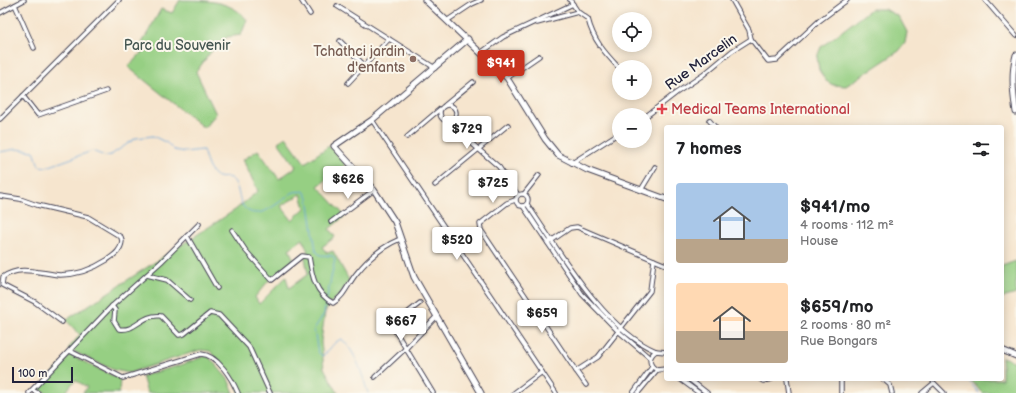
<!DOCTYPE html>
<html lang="en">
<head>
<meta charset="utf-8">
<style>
  body { margin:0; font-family:"Balsamiq Sans",sans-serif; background:#f6f6f6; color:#202124; height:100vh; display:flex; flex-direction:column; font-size:15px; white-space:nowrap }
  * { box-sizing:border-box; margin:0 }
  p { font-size:13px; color:#757577 }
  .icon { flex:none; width:22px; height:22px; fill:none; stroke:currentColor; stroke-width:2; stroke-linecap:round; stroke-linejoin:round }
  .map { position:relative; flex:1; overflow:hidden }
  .sheet { position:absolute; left:664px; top:125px; width:340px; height:256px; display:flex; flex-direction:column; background:#fff; border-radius:4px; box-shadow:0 2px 10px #0003 }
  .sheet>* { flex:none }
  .controls { position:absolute; left:612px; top:12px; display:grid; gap:8px }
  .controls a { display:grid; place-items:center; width:40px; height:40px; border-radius:50%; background:#fff; box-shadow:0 2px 10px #0003; font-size:20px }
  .scale { position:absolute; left:12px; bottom:10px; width:61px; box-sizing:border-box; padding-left:4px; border:2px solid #22223b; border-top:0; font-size:11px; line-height:14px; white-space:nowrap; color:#22223b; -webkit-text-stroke:3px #fbf7ec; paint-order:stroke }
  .price { position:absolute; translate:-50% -34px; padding:0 9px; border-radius:4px; background:#fff; color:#222; font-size:13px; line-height:26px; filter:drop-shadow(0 1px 2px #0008) }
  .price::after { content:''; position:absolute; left:50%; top:24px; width:12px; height:9px; margin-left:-6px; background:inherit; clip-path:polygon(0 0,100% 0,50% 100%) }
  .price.active { background:#c8321e; color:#fff }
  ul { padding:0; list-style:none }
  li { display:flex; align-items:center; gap:12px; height:100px; padding:0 12px }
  li span { display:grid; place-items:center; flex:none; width:112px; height:80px; border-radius:4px; color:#555 }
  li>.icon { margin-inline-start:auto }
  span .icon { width:48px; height:48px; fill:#fffc; stroke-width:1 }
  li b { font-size:17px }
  h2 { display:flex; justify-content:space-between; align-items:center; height:48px; padding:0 12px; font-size:17px }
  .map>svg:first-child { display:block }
  .green { fill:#96cf83; stroke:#5c785f; fill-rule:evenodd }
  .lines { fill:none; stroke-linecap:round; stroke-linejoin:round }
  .stream { stroke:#69a5da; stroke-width:1 }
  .street-casing { stroke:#423f51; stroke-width:5.5 }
  .secondary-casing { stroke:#423f51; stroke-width:7 }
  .street { stroke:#fff; stroke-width:3.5 }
  .secondary { stroke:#fff; stroke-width:5 }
  .education-dot { fill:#8d6e63; stroke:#fbf7ec; stroke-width:1.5 }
  .health-dot { fill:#e0444e; stroke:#fbf7ec; stroke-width:1.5 }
  .labels { text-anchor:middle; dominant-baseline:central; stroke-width:4; stroke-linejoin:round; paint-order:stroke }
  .park-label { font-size:14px; fill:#455651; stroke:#fbf7ec }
  .education-label { font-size:14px; fill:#785e54; stroke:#fbf7ec; text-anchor:end }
  .street-label { font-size:14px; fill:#22223b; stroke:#fbf7ec }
  .health-label { font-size:14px; fill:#be3a42; stroke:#fbf7ec; text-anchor:start }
</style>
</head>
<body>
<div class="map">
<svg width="1016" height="393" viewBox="0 0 1016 393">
  <rect width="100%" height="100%" fill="#fbf7ec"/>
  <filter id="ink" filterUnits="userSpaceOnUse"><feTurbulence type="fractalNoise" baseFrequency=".025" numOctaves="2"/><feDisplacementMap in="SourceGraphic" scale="8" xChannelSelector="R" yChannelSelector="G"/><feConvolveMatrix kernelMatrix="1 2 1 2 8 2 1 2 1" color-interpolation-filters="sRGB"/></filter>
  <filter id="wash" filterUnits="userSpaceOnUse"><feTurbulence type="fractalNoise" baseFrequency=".012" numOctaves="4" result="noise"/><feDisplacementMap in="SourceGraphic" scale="16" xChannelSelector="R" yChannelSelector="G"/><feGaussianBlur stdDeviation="0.9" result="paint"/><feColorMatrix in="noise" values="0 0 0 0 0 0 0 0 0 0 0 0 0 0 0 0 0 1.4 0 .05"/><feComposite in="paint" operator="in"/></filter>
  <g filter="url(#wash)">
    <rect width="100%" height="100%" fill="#f6e5ce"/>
    <g class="green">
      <path d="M180,0C203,0 232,0 247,20L241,35L227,37L210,53L196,72L216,114L204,128L128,67L143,51L142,43L161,9L172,13Z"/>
      <path d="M871,9H885L899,17L907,32L905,43L899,51L846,86L833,85L826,81L819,70L817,57L821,47Z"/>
      <path d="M286,137L305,163L329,146L346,165L318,186L345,216L329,229L335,237L322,247L327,253L333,251L349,280L340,295L332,301L325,312L321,342L324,368L338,393H240L232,375L210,351L200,350L129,373L114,370L68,349L80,335L66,320L235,210L258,191L243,160L258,150L279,179L296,167L278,142ZM301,194L305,208L292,220L281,206ZM303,239L308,252L304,253L308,274L289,288L286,277L259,304L255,297L270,279L294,260L289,249Z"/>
      <path d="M1016,261V294L1002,298V266Z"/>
      <path d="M70,355L120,379L119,393H83L87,387L75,380L65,393H47L38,389Z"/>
      <path d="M205,356L209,357L228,379L234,393H147L142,376L181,365Z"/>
      <path d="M1002,357L1016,362V393H982L970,379H1002Z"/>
    </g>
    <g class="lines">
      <g class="stream">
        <path d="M0,152L16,149L34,151L39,166L47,167L92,151L105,156L111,155L136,138L153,136L167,143L174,150L184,152L203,150C206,159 208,173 218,177C223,179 228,175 233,180C239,186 238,198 243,206C258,226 283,197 294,192C297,191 301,192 304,191L308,198L316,251L320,255L333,256L335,259L327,298"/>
        <path d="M326,301L324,314L314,329L318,352L322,356C330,351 333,341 342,339C357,354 362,374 368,393"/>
        <path d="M967,379L979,393"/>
      </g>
    </g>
  </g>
  <g filter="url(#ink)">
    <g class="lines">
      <defs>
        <g id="street">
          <path d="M301,0L310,14"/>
          <path d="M570,0L578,12L588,19C593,40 605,53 619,68"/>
          <path d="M732,0L749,30L751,39L768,61L777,60L819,21L847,0"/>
          <path d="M985,0L1016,36"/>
          <path d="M15,5L34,48"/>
          <path d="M337,6L435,68"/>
          <path d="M0,13L24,0"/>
          <path d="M448,20L472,4L481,0"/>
          <path d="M537,23L578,12"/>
          <path d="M340,41L365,66"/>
          <path d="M482,52L503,37L573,4"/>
          <path d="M507,78L539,56"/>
          <path d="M348,83L389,39"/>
          <path d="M23,96L38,115L106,91"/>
          <circle cx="448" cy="113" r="8"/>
          <path d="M445,105L473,82"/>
          <path d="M645,117L676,93L703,75L732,51L751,39"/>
          <path d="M0,119L119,0"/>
          <path d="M372,120L556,393"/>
          <path d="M453,120L469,141L499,167L518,195"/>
          <path d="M709,120L715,127"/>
          <path d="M407,137L440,109"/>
          <path d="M572,163L619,133"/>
          <path d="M435,185L508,125"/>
          <path d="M641,190L655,167"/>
          <circle cx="522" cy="200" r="6"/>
          <path d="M524,194L539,175"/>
          <path d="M0,196L20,199L37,205L88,217L121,237L122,241C121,251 114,255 107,260C93,269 77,275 60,275C42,274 20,264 3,277L2,285L35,302L62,322"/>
          <path d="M515,200L507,203L480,224L481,230L576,371L598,357L650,291L654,260L577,227L570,228L548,243"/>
          <path d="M527,204C558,249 604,330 656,351"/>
          <path d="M523,206L582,294L618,331L650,358"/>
          <path d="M331,222L374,190"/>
          <path d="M232,230L246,251L272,280L302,256L309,257C312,276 315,293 333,303C344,297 348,284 356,274C367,260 383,246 400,239"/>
          <path d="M187,236L217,288"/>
          <path d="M654,260L666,265"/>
          <path d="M147,275L167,280L190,300"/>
          <path d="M420,303L396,322L394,329L433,393"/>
          <path d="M112,306L115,310L114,321L119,329C136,332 141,314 161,316L179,335L184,334L210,313L219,315L249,347L270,393"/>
          <path d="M70,351L123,378L201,354C218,355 232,379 238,393"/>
          <path d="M666,352L656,351C648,357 648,365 657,370L666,369"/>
          <path d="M576,371L586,385"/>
          <path d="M375,377L406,348L436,317"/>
          <path d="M680,379L699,393"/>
          <path d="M689,379L707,393"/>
          <path d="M760,379L763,381L772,379"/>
          <path d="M787,379L789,393"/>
          <path d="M841,379V393"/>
          <path d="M883,379L890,385L892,393"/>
          <path d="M32,390L38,393"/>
          <path d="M29,393L112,306L161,262L199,224"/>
          <path d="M514,393L542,372"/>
          <path d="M633,393L652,367"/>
          <path d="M638,393L657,370"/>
          <path d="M922,393L934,383L944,393"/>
        </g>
        <g id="secondary">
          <path d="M425,0L507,78L545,139L558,155L587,170L666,199"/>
          <path d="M468,39L372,120L334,146L374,190L395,222L414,277L481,393"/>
          <path d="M1016,55C1011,73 1013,94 1016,112"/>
          <path d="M1002,350L1016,356"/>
        </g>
      </defs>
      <use href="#street" class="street-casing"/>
      <use href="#secondary" class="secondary-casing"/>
      <use href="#street" class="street"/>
      <use href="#secondary" class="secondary"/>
    </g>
  </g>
  <circle class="education-dot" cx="413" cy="59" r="4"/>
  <path class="health-dot" d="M660 103h4v4h4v4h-4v4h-4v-4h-4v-4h4z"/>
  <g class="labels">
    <g class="park-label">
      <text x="177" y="45">Parc du Souvenir</text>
    </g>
    <g class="education-label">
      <text x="405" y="51">Tchathci jardin<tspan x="405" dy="16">d'enfants</tspan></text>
    </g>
    <g class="street-label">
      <text transform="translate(701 62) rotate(-36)">Rue Marcelin</text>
    </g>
    <g class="health-label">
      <text x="671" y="109">Medical Teams International</text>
    </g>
  </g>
</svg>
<div class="controls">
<a><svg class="icon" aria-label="locate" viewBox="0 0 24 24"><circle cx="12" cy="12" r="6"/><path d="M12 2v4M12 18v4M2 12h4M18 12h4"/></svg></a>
<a>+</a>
<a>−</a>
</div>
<div class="scale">100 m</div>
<b class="price active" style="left:501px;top:84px">$941</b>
<b class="price" style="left:467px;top:150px">$729</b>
<b class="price" style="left:348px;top:200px">$626</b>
<b class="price" style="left:493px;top:204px">$725</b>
<b class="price" style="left:457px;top:261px">$520</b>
<b class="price" style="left:542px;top:334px">$659</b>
<b class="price" style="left:401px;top:342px">$667</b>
<section class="sheet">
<h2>7 homes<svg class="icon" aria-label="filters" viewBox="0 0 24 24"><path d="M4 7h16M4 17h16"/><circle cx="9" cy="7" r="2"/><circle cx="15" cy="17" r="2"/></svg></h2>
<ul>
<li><span style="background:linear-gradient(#a9c7e8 70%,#b9a48a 0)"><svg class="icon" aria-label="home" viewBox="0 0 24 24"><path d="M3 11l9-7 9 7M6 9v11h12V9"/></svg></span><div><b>$941/mo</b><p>4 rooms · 112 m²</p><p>House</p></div></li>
<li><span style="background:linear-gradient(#ffd9b3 60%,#b9a48a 0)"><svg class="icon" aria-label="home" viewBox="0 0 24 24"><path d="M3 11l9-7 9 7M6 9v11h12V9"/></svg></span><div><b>$659/mo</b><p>2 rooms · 80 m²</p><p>Rue Bongars</p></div></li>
</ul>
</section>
</div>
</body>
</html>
